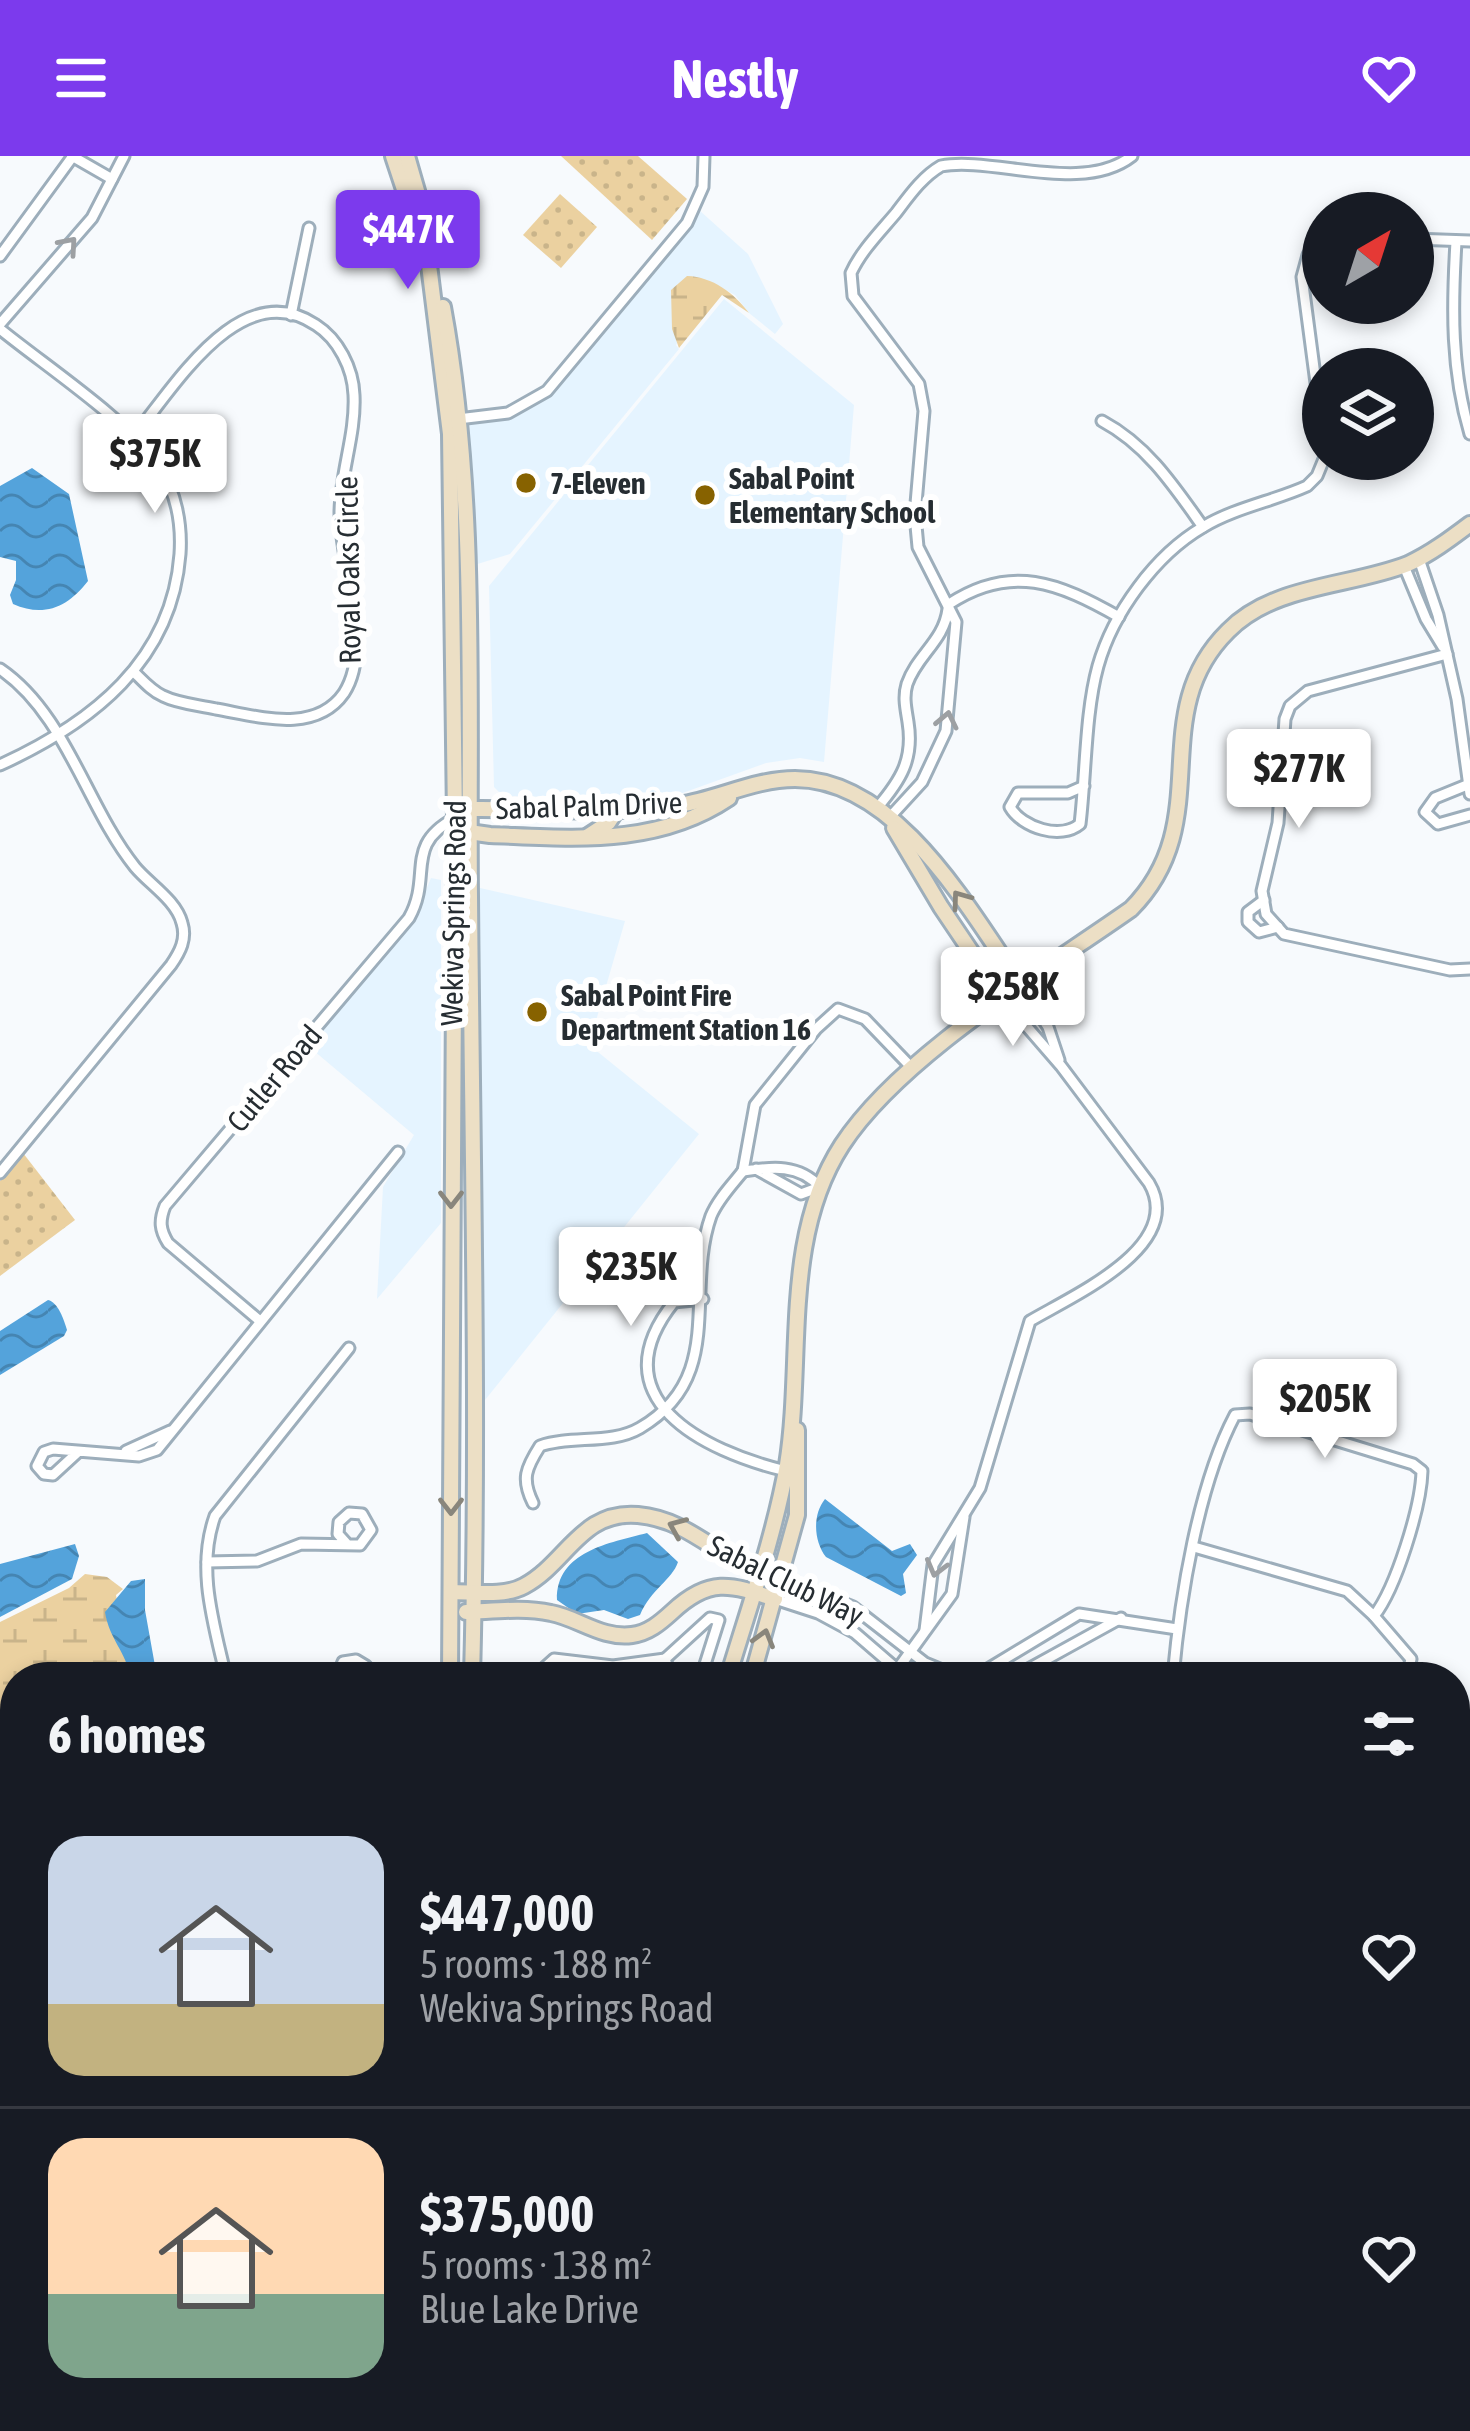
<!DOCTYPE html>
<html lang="en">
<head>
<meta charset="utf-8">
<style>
  body { margin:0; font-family:"Asap Condensed",sans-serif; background:#20242c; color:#f1f3f6; height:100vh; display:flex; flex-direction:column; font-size:45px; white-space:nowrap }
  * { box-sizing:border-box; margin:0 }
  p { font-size:39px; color:#9ea1a6 }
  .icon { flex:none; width:66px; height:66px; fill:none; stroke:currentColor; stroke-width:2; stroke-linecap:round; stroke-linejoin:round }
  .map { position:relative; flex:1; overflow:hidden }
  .sheet { position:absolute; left:0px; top:1506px; width:1470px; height:771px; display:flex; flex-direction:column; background:#171b24; border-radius:48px 48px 0 0; box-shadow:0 6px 18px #0003 }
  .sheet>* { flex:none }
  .needle { width:78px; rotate:39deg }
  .tools { position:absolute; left:1302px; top:36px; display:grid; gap:24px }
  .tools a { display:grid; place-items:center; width:132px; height:132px; border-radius:50%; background:#171b24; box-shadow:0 6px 18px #0003; font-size:60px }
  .price { position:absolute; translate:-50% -102px; padding:0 27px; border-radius:12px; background:#fff; color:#222; font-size:39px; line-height:78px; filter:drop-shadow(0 3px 6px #0008) }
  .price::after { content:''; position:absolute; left:50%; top:72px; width:36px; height:27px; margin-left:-18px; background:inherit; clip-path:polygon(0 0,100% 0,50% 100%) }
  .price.current { background:#7c3aed; color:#fff }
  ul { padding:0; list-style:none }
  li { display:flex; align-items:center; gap:36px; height:300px; padding:0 48px }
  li+li { border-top:3px solid #363941 }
  li span { display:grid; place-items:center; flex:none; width:336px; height:240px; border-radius:36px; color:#555 }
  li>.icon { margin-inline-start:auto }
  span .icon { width:144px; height:144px; fill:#fffc; stroke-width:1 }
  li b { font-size:51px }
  h2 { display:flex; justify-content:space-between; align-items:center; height:144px; padding:0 48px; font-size:51px }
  header { display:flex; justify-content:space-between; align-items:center; height:156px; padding:0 48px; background:#7c3aed; color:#fff; font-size:54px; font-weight:700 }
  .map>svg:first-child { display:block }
  .built { fill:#e5f4ff }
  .grass { fill:url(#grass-dots) }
  .wetland { fill:url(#wetland-marsh) }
  .water { fill:url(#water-waves) }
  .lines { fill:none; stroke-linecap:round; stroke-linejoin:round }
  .street-casing { stroke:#9daebb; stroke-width:15 }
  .secondary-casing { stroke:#9daebb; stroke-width:20 }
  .street { stroke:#fff; stroke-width:9 }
  .secondary { stroke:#ecdfc5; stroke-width:14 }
  .oneway { stroke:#9da0a3 }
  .oneway2 { stroke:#89867c }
  .poi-dot { fill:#876200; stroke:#fff; stroke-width:4.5 }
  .labels { text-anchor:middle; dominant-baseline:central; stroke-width:12; stroke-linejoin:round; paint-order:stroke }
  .poi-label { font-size:30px; font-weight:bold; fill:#262d32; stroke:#fff; text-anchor:start }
  .street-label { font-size:30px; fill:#262d32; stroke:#fff }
</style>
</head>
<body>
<header><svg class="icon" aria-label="menu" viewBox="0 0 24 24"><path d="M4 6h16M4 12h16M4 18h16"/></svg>Nestly<svg class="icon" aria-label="heart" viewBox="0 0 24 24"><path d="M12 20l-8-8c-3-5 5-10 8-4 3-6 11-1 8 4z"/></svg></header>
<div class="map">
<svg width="1470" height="2275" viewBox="0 0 1470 2275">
  <defs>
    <pattern id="grass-dots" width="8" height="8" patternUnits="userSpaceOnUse" patternTransform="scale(3)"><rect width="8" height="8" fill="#ebd1a0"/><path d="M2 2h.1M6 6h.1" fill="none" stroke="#c9b48a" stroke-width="1.8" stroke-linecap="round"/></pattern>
    <pattern id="wetland-marsh" width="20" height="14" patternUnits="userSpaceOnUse" patternTransform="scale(3)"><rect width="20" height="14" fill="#ebd1a0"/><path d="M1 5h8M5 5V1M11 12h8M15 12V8" fill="none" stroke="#c9b48a"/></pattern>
    <pattern id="water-waves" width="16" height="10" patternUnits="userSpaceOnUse" patternTransform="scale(3)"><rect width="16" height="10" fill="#54a3db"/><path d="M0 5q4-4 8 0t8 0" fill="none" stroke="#4585b2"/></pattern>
  </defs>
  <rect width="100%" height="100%" fill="#f7fafd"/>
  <g class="built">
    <path d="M699,54L748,98L783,168L775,178L749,157L735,139L711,126L676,189L679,193L510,398L471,410L469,267L510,262L550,239L691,70Z"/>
    <path d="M724,143L854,249L824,606L800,602L766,607L666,643L503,640L494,631L489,430Z"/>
    <path d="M431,722L441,724V1067L377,1143L383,1031L414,979L307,889L413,765Z"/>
    <path d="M480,732L625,765L593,875V892L699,978L481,1249Z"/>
    <path d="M322,2262H439V2275H311Z"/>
  </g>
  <g class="grass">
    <path d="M561,0H638L687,43L652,84Z"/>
    <path d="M560,38L597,71L561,112L523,79Z"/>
    <path d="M23,997L75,1064L0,1120V1025Z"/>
  </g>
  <g class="wetland">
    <path d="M687,120C713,121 734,137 749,157L722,139L679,192L672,173L671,134Z"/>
    <path d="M85,1418L107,1421L123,1433L116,1439L130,1521H15V1566L0,1559V1466L69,1432Z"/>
    <path d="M1470,2082V2275H1357L1343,2262H1455V2091Z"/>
  </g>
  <g class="water">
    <path d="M32,312L69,338L88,425C68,451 44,462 13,448L10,439L16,424V405L0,401V330Z"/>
    <path d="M48,1144C58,1146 64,1164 67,1174L64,1180L0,1219V1175Z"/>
    <path d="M825,1343L892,1395L910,1388L917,1399L903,1418L906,1437L901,1440L826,1401C814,1386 812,1359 825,1343Z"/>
    <path d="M647,1377L678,1406C672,1424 651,1433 640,1459L628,1463L604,1454L577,1458L557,1444C556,1395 610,1387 647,1377Z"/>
    <path d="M75,1388L79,1400L72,1423L0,1461V1408Z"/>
    <path d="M145,1423V1454L157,1521H130C127,1497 109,1483 105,1456L131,1425Z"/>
    <path d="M0,1702L7,1714L15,1754V2164L0,2166Z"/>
  </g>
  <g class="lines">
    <defs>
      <g id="street">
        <path d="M72,0L112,23"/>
        <path d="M1413,83L1470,85"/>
        <path d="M1323,86L1308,99L1302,121L1323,280"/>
        <path d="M1456,86C1452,152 1451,214 1470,278"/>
        <path d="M0,100L73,0"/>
        <path d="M291,159L309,72"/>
        <path d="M0,168L92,62L124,0"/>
        <path d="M0,173C44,209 129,265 159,310C176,336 182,368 180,398C172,505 92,567 0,609"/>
        <path d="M458,263L508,257L547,235L687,67L703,31L704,0"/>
        <path d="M1102,265C1147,289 1174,330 1203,371"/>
        <path d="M133,281C174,232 240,118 316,169C338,183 353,212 354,239C356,279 340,317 340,357C340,408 374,491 344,537C315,579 257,560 216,553C199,549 179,548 163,540C152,535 144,526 135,517"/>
        <path d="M1419,403L1438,459L1457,543L1470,638"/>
        <path d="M1404,410L1426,463L1443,491"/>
        <path d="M949,448C1011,407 1059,427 1119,461"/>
        <path d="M1447,498L1308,535L1290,550L1285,563L1278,667L1262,735L1266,758L1284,778L1450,814L1470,813"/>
        <path d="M0,513C66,558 86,650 135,711C149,728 176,744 182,767C187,783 180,796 171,809L0,1017"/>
        <path d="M1467,629L1435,642L1425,656L1438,668L1470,659"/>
        <path d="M1084,630L1068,637H1018L1010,651C1022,672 1061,684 1080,668C1086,618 1085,557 1098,510C1113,457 1155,399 1203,371C1234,352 1274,345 1307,330L1317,320L1324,303"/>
        <path d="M877,652C901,624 914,603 908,566C906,553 903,541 907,528C917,499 944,485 948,453"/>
        <path d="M889,662L922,626L946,575L956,466L918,391L915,359L924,255L919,228L853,140L851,117C861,95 880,76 896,57C909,40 922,21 941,10C993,0 1082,39 1132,0"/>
        <path d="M1264,744L1248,756V766L1259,776L1278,771"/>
        <path d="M1022,830L1048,871L1059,904"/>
        <path d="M743,1015L755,949L816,873L838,853L865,863L912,912"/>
        <path d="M743,1015C773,1011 799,1008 820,1031L801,1038L756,1013"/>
        <path d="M703,1143L674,1146C597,1242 703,1295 786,1315"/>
        <path d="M260,1165L168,1087C160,1074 159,1065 165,1050L409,762C433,719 403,690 455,662"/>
        <path d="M126,1295L170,1275"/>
        <path d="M78,1296L53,1319L44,1318L37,1310L44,1296L53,1293L139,1300L157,1294L398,996"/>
        <path d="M533,1347C521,1323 526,1312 540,1290C572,1279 611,1289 640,1272C727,1221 684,1136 711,1060C718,1043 732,1029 743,1015"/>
        <path d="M1194,1391L1347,1435L1374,1460"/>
        <path d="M207,1406L257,1405L301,1388L360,1389L371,1374L362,1358L349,1357L339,1366L338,1378L347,1388"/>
        <path d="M781,1422L853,1451L925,1507L942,1514L978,1519L1079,1458L1177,1473"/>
        <path d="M775,1443L818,1457L855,1477L906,1521"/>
        <path d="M925,1474L933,1409L980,1332L1030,1165C1074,1139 1186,1090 1149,1027L1061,910L1003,843"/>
        <path d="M665,1503L710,1462L719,1464L701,1521"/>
        <path d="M665,1503L671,1521"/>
        <path d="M226,1521C214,1468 196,1413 215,1360L349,1192"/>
        <path d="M337,1521L343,1506L356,1504L366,1510L369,1521"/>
        <path d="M534,1521L554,1503L613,1510L665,1503"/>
        <path d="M892,1521L952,1438L964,1361"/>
        <path d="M1014,1521L1121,1462"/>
        <path d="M1173,1521C1180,1443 1198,1329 1235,1259L1250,1258L1413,1308L1422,1315C1421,1351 1396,1432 1374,1460L1411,1503L1407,1521"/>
        <path d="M1455,1781L1470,1791"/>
        <path d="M1455,1925L1470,1893"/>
        <path d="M1455,1978L1470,1984"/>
        <path d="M0,2250L15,2233"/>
        <path d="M160,2262L161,2267"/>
        <path d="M632,2275L635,2262"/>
        <path d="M848,2275L852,2262"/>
        <path d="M873,2275L876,2262"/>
        <path d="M1226,2275L1235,2262"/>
      </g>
      <g id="secondary">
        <path d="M393,0L429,109L450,278L455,662L450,1521"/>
        <path d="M407,0L432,87"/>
        <path d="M443,151C478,341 468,546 470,740C472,1000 479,1261 472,1521"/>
        <path d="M464,656L469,653C538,652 611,659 679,649C718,643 755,623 795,623C898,623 970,756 1022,830"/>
        <path d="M463,670L469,676L490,679C574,682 656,691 729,642"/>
        <path d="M894,672L941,751L1003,843"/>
        <path d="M588,680L608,667L618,652"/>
        <path d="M451,1436C474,1436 504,1441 524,1430C567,1407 581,1354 638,1359C674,1362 700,1383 729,1401C745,1411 763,1416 781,1422"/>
        <path d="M466,1456C494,1455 523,1451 551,1457C578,1462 602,1483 632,1479C648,1477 660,1467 672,1456C709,1421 730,1428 775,1443"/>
        <path d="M728,1521C749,1451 774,1381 787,1309C804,1204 781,1083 842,989C900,900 1043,815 1131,753C1219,664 1143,559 1228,475C1274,428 1350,431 1408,408C1430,398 1450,383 1470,368"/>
        <path d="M752,1521L797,1359V1274"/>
        <path d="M449,2262V2275"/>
        <path d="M1160,2262L1177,2275"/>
        <path d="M1191,2262L1208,2275"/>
        <path d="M305,2275L316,2262"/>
        <path d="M473,2275V2262"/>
      </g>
    </defs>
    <use href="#street" class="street-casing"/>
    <use href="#secondary" class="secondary-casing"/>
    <use href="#street" class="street"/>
    <use href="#secondary" class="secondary"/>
  </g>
  <defs><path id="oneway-chevron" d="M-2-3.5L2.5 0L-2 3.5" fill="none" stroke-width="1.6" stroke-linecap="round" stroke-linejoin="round" transform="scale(3)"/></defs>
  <g class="oneway">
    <use href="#oneway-chevron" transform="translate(69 89) rotate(-49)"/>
    <use href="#oneway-chevron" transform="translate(947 564) rotate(-78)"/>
    <use href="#oneway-chevron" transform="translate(936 1412) rotate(105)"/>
  </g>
  <g class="oneway2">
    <use href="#oneway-chevron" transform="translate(960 743) rotate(-126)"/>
    <use href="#oneway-chevron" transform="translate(451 1043) rotate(90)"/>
    <use href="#oneway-chevron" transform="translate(451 1350) rotate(90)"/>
    <use href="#oneway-chevron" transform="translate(677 1371) rotate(-157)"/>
    <use href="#oneway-chevron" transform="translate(764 1482) rotate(-74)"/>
  </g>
  <g class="poi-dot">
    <circle cx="526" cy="327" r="12"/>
    <circle cx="705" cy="339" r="12"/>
    <circle cx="537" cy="856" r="12"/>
  </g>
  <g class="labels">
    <g class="poi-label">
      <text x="729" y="322">Sabal Point<tspan x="729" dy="34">Elementary School</tspan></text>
      <text x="550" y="327">7-Eleven</text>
      <text x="561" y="839">Sabal Point Fire<tspan x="561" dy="34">Department Station 16</tspan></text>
    </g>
    <g class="street-label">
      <text transform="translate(348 414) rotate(-91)">Royal Oaks Circle</text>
      <text transform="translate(589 649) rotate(-2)">Sabal Palm Drive</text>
      <text transform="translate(453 757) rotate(-89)">Wekiva Springs Road</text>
      <text transform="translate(274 922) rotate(-50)">Cutler Road</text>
      <text transform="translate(786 1424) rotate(26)">Sabal Club Way</text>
    </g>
  </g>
</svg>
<div class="tools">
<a><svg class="needle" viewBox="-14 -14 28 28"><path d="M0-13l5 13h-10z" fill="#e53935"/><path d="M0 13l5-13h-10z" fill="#9ea1a6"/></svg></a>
<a><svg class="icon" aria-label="layers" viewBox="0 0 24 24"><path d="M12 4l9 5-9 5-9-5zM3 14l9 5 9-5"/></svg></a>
</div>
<b class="price current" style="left:408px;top:136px">$447K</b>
<b class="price" style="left:155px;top:360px">$375K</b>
<b class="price" style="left:1299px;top:675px">$277K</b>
<b class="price" style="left:1013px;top:893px">$258K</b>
<b class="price" style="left:631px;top:1173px">$235K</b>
<b class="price" style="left:1325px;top:1305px">$205K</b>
<section class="sheet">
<h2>6 homes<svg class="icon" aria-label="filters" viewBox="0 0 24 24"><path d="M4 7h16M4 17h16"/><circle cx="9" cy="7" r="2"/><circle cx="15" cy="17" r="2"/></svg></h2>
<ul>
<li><span style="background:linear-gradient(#c9d6e8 70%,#c2b280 0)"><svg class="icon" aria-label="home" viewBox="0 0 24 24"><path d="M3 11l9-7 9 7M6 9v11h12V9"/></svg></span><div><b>$447,000</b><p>5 rooms · 188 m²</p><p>Wekiva Springs Road</p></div><svg class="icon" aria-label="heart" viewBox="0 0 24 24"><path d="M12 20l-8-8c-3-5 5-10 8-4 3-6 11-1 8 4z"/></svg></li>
<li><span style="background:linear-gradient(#ffd9b3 65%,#7fa58c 0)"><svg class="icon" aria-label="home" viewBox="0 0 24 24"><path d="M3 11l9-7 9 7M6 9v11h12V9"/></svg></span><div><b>$375,000</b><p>5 rooms · 138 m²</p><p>Blue Lake Drive</p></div><svg class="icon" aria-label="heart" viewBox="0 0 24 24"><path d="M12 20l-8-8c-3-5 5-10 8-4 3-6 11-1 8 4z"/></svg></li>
</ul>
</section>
</div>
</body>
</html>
